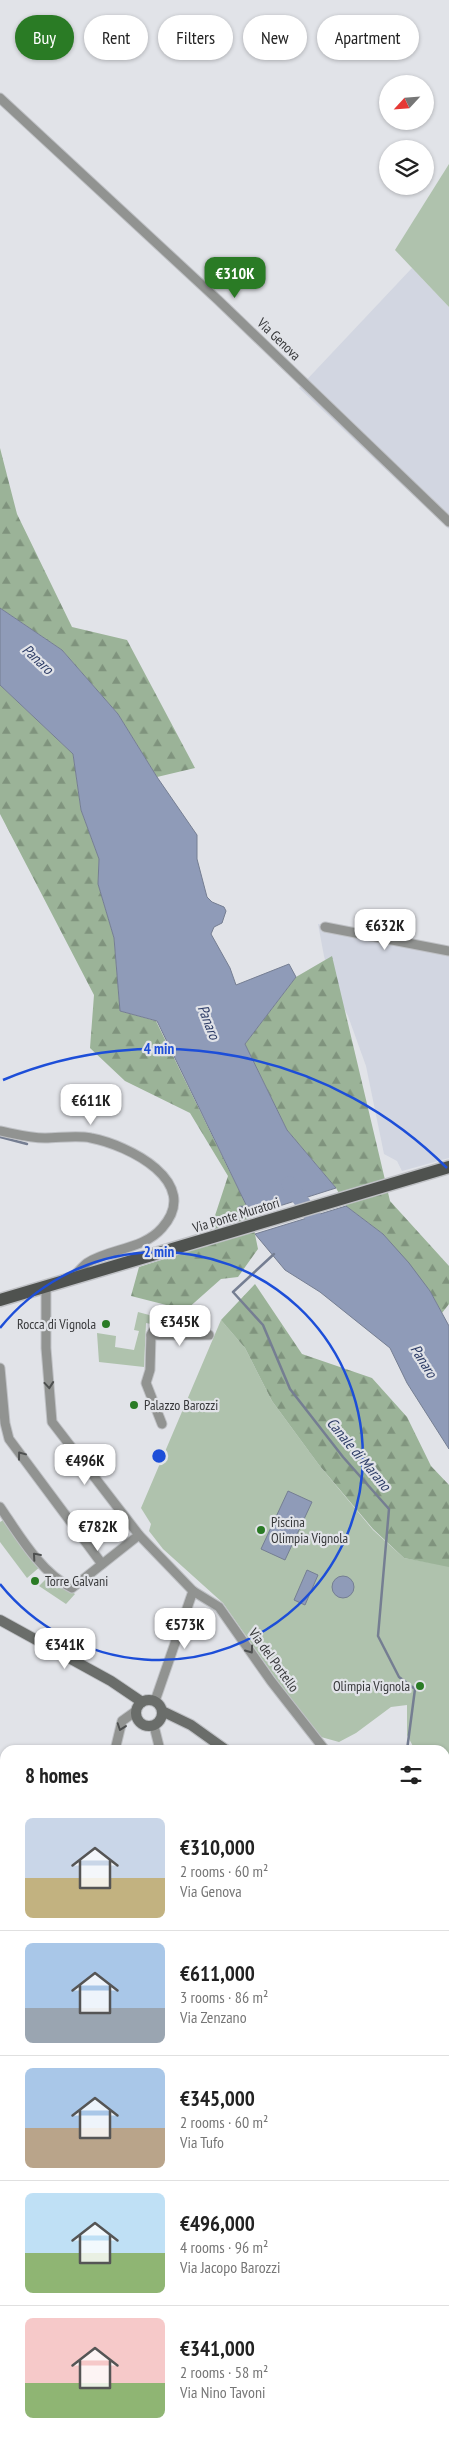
<!DOCTYPE html>
<html lang="en">
<head>
<meta charset="utf-8">
<style>
  body { margin:0; font-family:"PT Sans Narrow",sans-serif; background:#f2f2f2; color:#222; height:100vh; display:flex; flex-direction:column; font-size:19px; white-space:nowrap }
  * { box-sizing:border-box; margin:0 }
  p { font-size:16px; color:#767676 }
  .icon { flex:none; width:28px; height:28px; fill:none; stroke:currentColor; stroke-width:2; stroke-linecap:round; stroke-linejoin:round }
  .map { position:relative; flex:1; overflow:hidden }
  .panel { position:absolute; left:0px; top:1745px; width:450px; height:696px; display:flex; flex-direction:column; background:#fff; border-radius:15px 15px 0 0; box-shadow:0 1px 4px #0004 }
  .panel>* { flex:none }
  .guide { position:absolute; left:15px; top:15px; width:420px; height:45px; display:flex; gap:10px }
  .needle { width:32px; rotate:244deg }
  .buttons { position:absolute; left:379px; top:75px; display:grid; gap:10px }
  .buttons a { display:grid; place-items:center; width:55px; height:55px; border-radius:50%; background:#fff; box-shadow:0 1px 4px #0004; font-size:25px }
  .price { position:absolute; translate:-50% -42px; padding:0 11px; border-radius:10px; background:#fff; color:#222; font-size:16px; line-height:32px; filter:drop-shadow(0 1px 2px #0008) }
  .price::after { content:''; position:absolute; left:50%; top:30px; width:15px; height:11px; margin-left:-8px; background:inherit; clip-path:polygon(0 0,100% 0,50% 100%) }
  .price.on { background:#2a7b25; color:#fff }
  ul { padding:0; list-style:none }
  li { display:flex; align-items:center; gap:15px; height:125px; padding:0 25px }
  li+li { border-top:1px solid #e0e0e0 }
  li span { display:grid; place-items:center; flex:none; width:140px; height:100px; border-radius:8px; color:#555 }
  li>.icon { margin-inline-start:auto }
  span .icon { width:60px; height:60px; fill:#fffc; stroke-width:1 }
  li b { font-size:21px }
  h2 { display:flex; justify-content:space-between; align-items:center; height:60px; padding:0 25px; font-size:21px }
  .pill { padding:0 18px; border-radius:22px; background:#fff; box-shadow:0 1px 4px #0004; font-size:18px; line-height:45px }
  .pill.on { background:#2a7b25; color:#fff }
  .map>svg:first-child { display:block }
  .built { fill:#d2d6e1 }
  .green { fill:#afc2ad }
  .forest { fill:url(#forest-firs) }
  .water { fill:#8f9bb8; stroke:#757e92 }
  .lines { fill:none; stroke-linecap:round; stroke-linejoin:round }
  .stream { stroke:#757e92; stroke-width:2.5 }
  .river { stroke:#8f9bb8; stroke-width:15 }
  .street-casing { stroke:#bfc1c5; stroke-width:11 }
  .secondary-casing { stroke:#bfc1c5; stroke-width:12 }
  .primary-casing { stroke:#bfc1c5; stroke-width:15 }
  .street { stroke:#919391; stroke-width:9 }
  .secondary { stroke:#6a6d6a; stroke-width:10 }
  .primary { stroke:#4f524f; stroke-width:12 }
  .oneway { stroke:#4e5050 }
  .ring { fill:none; stroke:#1d4ed8; stroke-width:2.5 }
  .poi-dot { fill:#2a7b25; stroke:#e1e3e8; stroke-width:2 }
  .labels { text-anchor:middle; dominant-baseline:central; stroke-width:4.5; stroke-linejoin:round; paint-order:stroke }
  .street-label { font-size:14px; fill:#38393b; stroke:#e1e3e8 }
  .poi-label { font-size:14px; fill:#38393b; stroke:#e1e3e8; text-anchor:start }
  .water-label { font-size:15px; font-style:italic; fill:#2e3d67; stroke:#e1e3e8 }
  .centre { fill:#1d4ed8; stroke:#e1e3e8; stroke-width:2.5 }
  .ring-label { font-size:15px; text-anchor:middle; font-weight:bold; fill:#1d4ed8; stroke:#e1e3e8; stroke-width:4.5; stroke-linejoin:round; paint-order:stroke }
</style>
</head>
<body>
<div class="map">
<svg width="449" height="2441" viewBox="0 0 449 2441">
  <defs>
    <pattern id="forest-firs" width="22" height="20" patternUnits="userSpaceOnUse" patternTransform="scale(1.25)"><rect width="22" height="20" fill="#9bb398"/><path d="M5 1l3.5 6h-7zM16 11l3.5 6h-7z" fill="#7f937d"/></pattern>
  </defs>
  <rect width="100%" height="100%" fill="#e1e3e8"/>
  <g class="built">
    <path d="M412,268L449,307V529L299,388Z"/>
    <path d="M318,924L449,951V1158L402,1171L397,1161L384,1154L366,1066L348,1016L341,1002L334,994L324,956Z"/>
  </g>
  <g class="green">
    <path d="M449,164V307L395,250Z"/>
    <path d="M138,1312L153,1316L151,1324L146,1323L144,1367L99,1362L97,1333L116,1336L115,1347L134,1350L139,1331L134,1330Z"/>
    <path d="M221,1320L245,1348L272,1401L319,1465L373,1530L404,1558L449,1566V1834L445,1833V1750H415L407,1735V1705L391,1707L356,1733L339,1742L321,1737L290,1699L223,1603L163,1549L149,1531L151,1524L141,1508Z"/>
    <path d="M5,1519L41,1566L27,1578L0,1542V1522Z"/>
    <path d="M49,1576L75,1594L66,1604L39,1586Z"/>
    <path d="M95,2436H281L284,2441H95Z"/>
  </g>
  <g class="forest">
    <path d="M0,448L17,514L72,627L127,640L195,768L157,777L118,714L62,650L0,608Z"/>
    <path d="M0,685L73,754L81,810L99,859L98,884L114,938L120,1011L156,1021L251,1215L258,1249L238,1277L221,1279L186,1310L131,1296L139,1267L205,1246L228,1176L190,1113L125,1081L90,1048L94,995L0,814Z"/>
    <path d="M332,956L390,1201L449,1266V1304L442,1313L430,1291L383,1234L346,1206L336,1188L287,1130L245,1044L296,977Z"/>
    <path d="M255,1284L302,1354L372,1378L407,1417L431,1466L449,1485V1567L404,1558L373,1529L319,1465L272,1401L245,1348L221,1320Z"/>
  </g>
  <g class="water">
    <path d="M0,608L62,650L118,714L157,777L197,835V859L207,897L212,902L224,907L226,911L222,923L214,927L211,934L230,968L236,985L289,964L296,977L245,1044L287,1130L336,1188L251,1215L157,1021L120,1011L114,938L98,884L99,859L81,810L73,754L0,685Z"/>
    <path d="M346,1206L383,1234L409,1263L430,1291L449,1326V1449L407,1383L390,1348L320,1292L285,1270L255,1234Z"/>
    <path d="M288,1491L312,1502L285,1560L261,1549Z"/>
    <path d="M307,1570L318,1575L305,1605L294,1600Z"/>
    <circle cx="343" cy="1587" r="11"/>
  </g>
  <g class="lines">
    <g class="stream">
      <path d="M0,1137L27,1144"/>
      <path d="M240,1207H249"/>
      <path d="M274,1254L233,1292L263,1325L290,1389L343,1457L389,1509L378,1636L399,1677L415,1689L407,1750"/>
      <path d="M445,1876L449,1881"/>
    </g>
    <path class="river" d="M289,1184L324,1232"/>
    <defs>
      <g id="street">
        <path d="M0,98L218,300L449,522"/>
        <path d="M325,927L449,951"/>
        <path d="M0,1131C15,1134 30,1138 45,1138C60,1138 77,1135 91,1138C128,1145 203,1182 162,1228C143,1250 110,1248 87,1263C82,1267 77,1273 73,1277"/>
        <path d="M46,1287V1348L52,1422L139,1535L193,1591L219,1607L271,1681L325,1750"/>
        <path d="M158,1322L151,1335L150,1370L146,1383L162,1424"/>
        <path d="M151,1335H209"/>
        <path d="M0,1368L5,1423L9,1439L102,1564"/>
        <path d="M0,1507C19,1535 41,1573 72,1588L139,1535"/>
        <path d="M155,1701L193,1591"/>
        <path d="M154,1726L160,1750"/>
        <path d="M115,1750L122,1721L136,1711"/>
        <path d="M0,1859L5,1863"/>
        <path d="M445,1905L449,1910"/>
        <path d="M445,1987L449,1991"/>
        <path d="M0,2000H5"/>
        <path d="M0,2097L5,2086"/>
        <path d="M0,2179H5"/>
        <path d="M445,2200L449,2201"/>
        <path d="M445,2286H449"/>
        <path d="M0,2336H5"/>
        <path d="M445,2383H449"/>
        <path d="M0,2411H5"/>
        <path d="M336,2436L337,2441"/>
        <path d="M88,2441V2436"/>
      </g>
      <g id="secondary">
        <path d="M0,1620L111,1681L142,1702"/>
        <circle cx="149" cy="1713" r="13"/>
        <path d="M162,1711L191,1725L226,1750"/>
        <path d="M445,2038L449,2044"/>
      </g>
      <path id="primary" d="M0,1300L449,1167"/>
    </defs>
    <use href="#street" class="street-casing"/>
    <use href="#secondary" class="secondary-casing"/>
    <use href="#primary" class="primary-casing"/>
    <use href="#street" class="street"/>
    <use href="#secondary" class="secondary"/>
    <use href="#primary" class="primary"/>
  </g>
  <defs><path id="oneway-chevron" d="M-2-3.5L2.5 0L-2 3.5" fill="none" stroke-width="1.6" stroke-linecap="round" stroke-linejoin="round" transform="scale(1.25)"/></defs>
  <g class="oneway">
    <use href="#oneway-chevron" transform="translate(49 1385) rotate(85)"/>
    <use href="#oneway-chevron" transform="translate(21 1455) rotate(-127)"/>
    <use href="#oneway-chevron" transform="translate(36 1556) rotate(-131)"/>
    <use href="#oneway-chevron" transform="translate(250 1650) rotate(54)"/>
    <use href="#oneway-chevron" transform="translate(121 1727) rotate(109)"/>
  </g>
  <g class="ring">
    <path d="M0 1328A204 204 0 1 1 0 1584"/>
    <path d="M3 1080A407 407 0 0 1 447 1168"/>
  </g>
  <g class="poi-dot">
    <circle cx="106" cy="1324" r="5"/>
    <circle cx="134" cy="1405" r="5"/>
    <circle cx="261" cy="1530" r="5"/>
    <circle cx="35" cy="1581" r="5"/>
    <circle cx="420" cy="1686" r="5"/>
  </g>
  <g class="labels">
    <g class="street-label">
      <text transform="translate(279 339) rotate(44)">Via Genova</text>
      <text transform="translate(236 1215) rotate(-17)">Via Ponte Muratori</text>
      <text transform="translate(274 1660) rotate(54)">Via del Portello</text>
    </g>
    <g class="poi-label">
      <text x="96" y="1324" text-anchor="end">Rocca di Vignola</text>
      <text x="144" y="1405">Palazzo Barozzi</text>
      <text x="271" y="1522">Piscina<tspan x="271" dy="16">Olimpia Vignola</tspan></text>
      <text x="45" y="1581">Torre Galvani</text>
      <text x="410" y="1686" text-anchor="end">Olimpia Vignola</text>
    </g>
    <g class="water-label">
      <text transform="translate(38 659) rotate(43)">Panaro</text>
      <text transform="translate(209 1022) rotate(69)">Panaro</text>
      <text transform="translate(424 1361) rotate(58)">Panaro</text>
      <text transform="translate(359 1454) rotate(50)">Canale di Marano</text>
    </g>
  </g>
  <circle cx="159" cy="1456" r="8" class="centre"/>
  <g class="ring-label">
    <text x="159" y="1054">4 min</text>
    <text x="159" y="1257">2 min</text>
  </g>
</svg>
<div class="buttons">
<a><svg class="needle" viewBox="-14 -14 28 28"><path d="M0-13l5 13h-10z" fill="#e53935"/><path d="M0 13l5-13h-10z" fill="#767676"/></svg></a>
<a><svg class="icon" aria-label="layers" viewBox="0 0 24 24"><path d="M12 4l9 5-9 5-9-5zM3 14l9 5 9-5"/></svg></a>
</div>
<b class="price on" style="left:235px;top:299px">€310K</b>
<b class="price" style="left:385px;top:951px">€632K</b>
<b class="price" style="left:91px;top:1126px">€611K</b>
<b class="price" style="left:180px;top:1347px">€345K</b>
<b class="price" style="left:85px;top:1486px">€496K</b>
<b class="price" style="left:98px;top:1552px">€782K</b>
<b class="price" style="left:185px;top:1650px">€573K</b>
<b class="price" style="left:65px;top:1670px">€341K</b>
<div class="guide">
<a class="pill on">Buy</a>
<a class="pill">Rent</a>
<a class="pill">Filters</a>
<a class="pill">New</a>
<a class="pill">Apartment</a>
</div>
<section class="panel">
<h2>8 homes<svg class="icon" aria-label="filters" viewBox="0 0 24 24"><path d="M4 7h16M4 17h16"/><circle cx="9" cy="7" r="2"/><circle cx="15" cy="17" r="2"/></svg></h2>
<ul>
<li><span style="background:linear-gradient(#c9d6e8 60%,#c2b280 0)"><svg class="icon" aria-label="home" viewBox="0 0 24 24"><path d="M3 11l9-7 9 7M6 9v11h12V9"/></svg></span><div><b>€310,000</b><p>2 rooms · 60 m²</p><p>Via Genova</p></div></li>
<li><span style="background:linear-gradient(#a9c7e8 65%,#9aa5b1 0)"><svg class="icon" aria-label="home" viewBox="0 0 24 24"><path d="M3 11l9-7 9 7M6 9v11h12V9"/></svg></span><div><b>€611,000</b><p>3 rooms · 86 m²</p><p>Via Zenzano</p></div></li>
<li><span style="background:linear-gradient(#a9c7e8 60%,#b9a48a 0)"><svg class="icon" aria-label="home" viewBox="0 0 24 24"><path d="M3 11l9-7 9 7M6 9v11h12V9"/></svg></span><div><b>€345,000</b><p>2 rooms · 60 m²</p><p>Via Tufo</p></div></li>
<li><span style="background:linear-gradient(#bfe0f5 60%,#8fb573 0)"><svg class="icon" aria-label="home" viewBox="0 0 24 24"><path d="M3 11l9-7 9 7M6 9v11h12V9"/></svg></span><div><b>€496,000</b><p>4 rooms · 96 m²</p><p>Via Jacopo Barozzi</p></div></li>
<li><span style="background:linear-gradient(#f6c9c9 65%,#8fb573 0)"><svg class="icon" aria-label="home" viewBox="0 0 24 24"><path d="M3 11l9-7 9 7M6 9v11h12V9"/></svg></span><div><b>€341,000</b><p>2 rooms · 58 m²</p><p>Via Nino Tavoni</p></div></li>
</ul>
</section>
</div>
</body>
</html>
